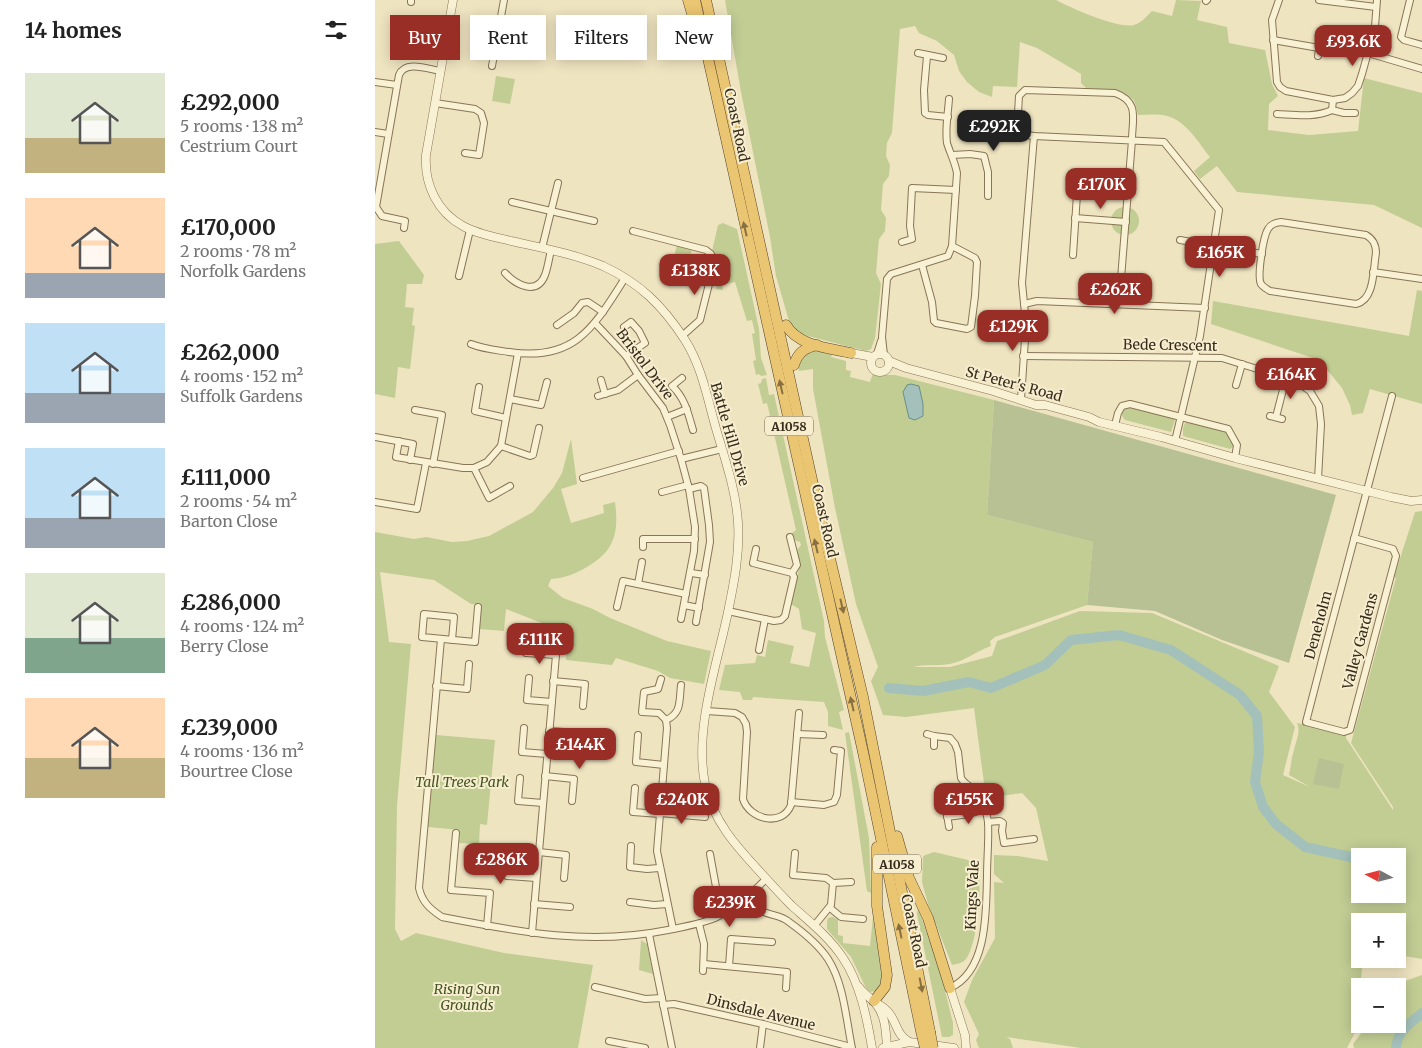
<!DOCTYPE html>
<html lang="en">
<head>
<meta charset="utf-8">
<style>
  body { margin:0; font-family:Merriweather,serif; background:#f6f6f6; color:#222; height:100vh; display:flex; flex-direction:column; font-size:19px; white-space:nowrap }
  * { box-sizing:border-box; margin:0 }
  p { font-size:16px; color:#767676 }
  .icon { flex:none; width:28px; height:28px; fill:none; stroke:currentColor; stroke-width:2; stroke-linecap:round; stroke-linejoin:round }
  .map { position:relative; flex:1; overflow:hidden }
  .panel { display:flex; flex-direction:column; background:#fff; width:375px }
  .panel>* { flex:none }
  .top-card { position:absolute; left:15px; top:15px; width:475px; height:45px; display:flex; gap:10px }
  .needle { width:32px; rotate:277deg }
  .tools { position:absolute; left:976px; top:848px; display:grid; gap:10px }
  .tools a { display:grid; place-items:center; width:55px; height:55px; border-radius:0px; background:#fff; box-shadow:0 2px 12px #0003; font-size:25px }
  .price { position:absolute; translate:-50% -42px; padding:0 11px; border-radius:10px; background:#982e26; color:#fff; font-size:16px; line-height:32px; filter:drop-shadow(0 1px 2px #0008) }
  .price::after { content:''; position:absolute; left:50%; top:30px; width:15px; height:11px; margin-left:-8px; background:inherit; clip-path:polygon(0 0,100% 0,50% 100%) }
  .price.current { background:#222; color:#fff }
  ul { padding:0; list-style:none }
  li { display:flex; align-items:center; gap:15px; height:125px; padding:0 25px }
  li span { display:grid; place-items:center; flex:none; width:140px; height:100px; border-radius:0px; color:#555 }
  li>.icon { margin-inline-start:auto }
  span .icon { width:60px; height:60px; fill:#fffc; stroke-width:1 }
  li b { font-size:21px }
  h2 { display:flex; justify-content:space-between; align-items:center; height:60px; padding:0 25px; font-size:21px }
  .pill { padding:0 18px; border-radius:0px; background:#fff; box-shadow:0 2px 12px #0003; font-size:18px; line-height:45px }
  .pill.current { background:#982e26; color:#fff }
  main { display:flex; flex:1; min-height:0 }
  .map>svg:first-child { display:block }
  .green { fill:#c2cd94; fill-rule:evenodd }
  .cemetery { fill:#b8c193 }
  .water { fill:#a3c1ba; stroke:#6a8f88 }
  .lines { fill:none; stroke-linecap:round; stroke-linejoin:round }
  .river { stroke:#a3c1ba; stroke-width:10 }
  .minor-casing { stroke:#887557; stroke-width:8 }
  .tertiary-casing { stroke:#887557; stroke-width:9 }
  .trunk-casing { stroke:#55432c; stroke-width:11 }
  .minor { stroke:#f9f1d3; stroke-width:6 }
  .tertiary { stroke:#f9f1d3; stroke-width:8 }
  .trunk { stroke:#eac572; stroke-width:10 }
  .trunk-bridge-casing { stroke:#55432c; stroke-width:11; stroke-linecap:butt }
  .trunk-bridge { stroke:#eac572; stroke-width:10 }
  .oneway { fill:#887043 }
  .labels { text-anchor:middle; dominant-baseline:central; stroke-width:4; stroke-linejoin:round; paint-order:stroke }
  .shield { fill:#f6eecf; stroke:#706652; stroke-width:1 }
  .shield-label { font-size:12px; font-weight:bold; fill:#372b1c }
  .street-label { font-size:14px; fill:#372b1c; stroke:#f6eecf }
  .park-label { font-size:14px; font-style:italic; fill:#445422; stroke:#f6eecf }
</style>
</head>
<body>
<main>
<section class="panel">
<h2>14 homes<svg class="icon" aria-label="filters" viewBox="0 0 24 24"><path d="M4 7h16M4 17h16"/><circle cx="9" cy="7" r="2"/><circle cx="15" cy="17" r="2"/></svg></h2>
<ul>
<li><span style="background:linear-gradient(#dfe7d0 65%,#c2b280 0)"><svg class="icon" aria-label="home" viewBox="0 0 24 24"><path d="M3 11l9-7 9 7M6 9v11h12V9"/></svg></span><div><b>£292,000</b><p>5 rooms · 138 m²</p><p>Cestrium Court</p></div></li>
<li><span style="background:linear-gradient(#ffd9b3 75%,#9aa5b1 0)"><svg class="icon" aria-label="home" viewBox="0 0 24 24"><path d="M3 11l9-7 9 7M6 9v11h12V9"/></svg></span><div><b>£170,000</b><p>2 rooms · 78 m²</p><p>Norfolk Gardens</p></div></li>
<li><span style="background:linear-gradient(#bfe0f5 70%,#9aa5b1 0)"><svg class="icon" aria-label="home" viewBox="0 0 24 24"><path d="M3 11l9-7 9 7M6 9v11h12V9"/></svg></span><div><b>£262,000</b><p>4 rooms · 152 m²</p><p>Suffolk Gardens</p></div></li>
<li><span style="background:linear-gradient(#bfe0f5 70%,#9aa5b1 0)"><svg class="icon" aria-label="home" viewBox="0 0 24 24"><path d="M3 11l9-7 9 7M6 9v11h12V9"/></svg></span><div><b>£111,000</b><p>2 rooms · 54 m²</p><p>Barton Close</p></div></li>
<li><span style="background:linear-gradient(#dfe7d0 65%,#7fa58c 0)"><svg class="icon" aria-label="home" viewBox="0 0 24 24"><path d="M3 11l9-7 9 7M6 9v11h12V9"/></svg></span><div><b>£286,000</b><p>4 rooms · 124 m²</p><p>Berry Close</p></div></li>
<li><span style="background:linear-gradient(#ffd9b3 60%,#c2b280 0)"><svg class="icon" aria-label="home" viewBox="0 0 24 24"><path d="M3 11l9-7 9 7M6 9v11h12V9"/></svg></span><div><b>£239,000</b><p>4 rooms · 136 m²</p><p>Bourtree Close</p></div></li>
</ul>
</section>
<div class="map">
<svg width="1047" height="1048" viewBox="0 0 1047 1048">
  <rect width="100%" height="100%" fill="#efe4c0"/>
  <g class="green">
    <path d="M350,0H681C696,8 743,29 759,25C766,23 772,16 777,11L797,16L801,0L826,1L822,20L852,27L854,43L890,50L897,84L903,96L894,104L893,130L934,135L983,131L989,78L1047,93V228L999,205L862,192L842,166L825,179L819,171L835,157C822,141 810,118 787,115C779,114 771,115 763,115L759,100L742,90L712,89L706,83V74L662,48L645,42L642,87L618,86L617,97L604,92L592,82L584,71L579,55L562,41L544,33L540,26L525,29L517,133L512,143L511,156L515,165L514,176L508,184L506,210L511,218L510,231L504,239L501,273L506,284L500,338L496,349L491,351L429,335L416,328L401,276L395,237L366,92Z"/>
    <path d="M121,76L140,79L135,104L117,101Z"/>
    <circle cx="750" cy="221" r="14"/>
    <path d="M348,223L362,229L384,329L386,358L392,375L386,376L384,374L381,375L378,361L381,360L377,334L380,333L377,320L372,321L360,282L347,285L348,290L341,289L346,269L341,268L342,260L337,251L343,225Z"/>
    <path d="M24,241L49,275L47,284H32L30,307L39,308L37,325L40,326L35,369L23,367L20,398L0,394V244Z"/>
    <path d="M302,245L317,249L310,280L294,276Z"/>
    <path d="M1042,290L1047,291V404L995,389L988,413L977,415L975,405L967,388L944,360L836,324L838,301L1034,336Z"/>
    <path d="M438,348L457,354L456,357L471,361V370L476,371L475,377L495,382L498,373L508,375H520L619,400L612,515L718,542L712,605L620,637L615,641L616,646C602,651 590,661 575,664C563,666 549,664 539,667H575L617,656L622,641L705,611L777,613L904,666L894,692L920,727L908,775L935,787L914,775C916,767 916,758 919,750C921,740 926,733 922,723L971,735V738L1018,810V807L976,743L1021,578L1019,577L1040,512L1047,511V959L1023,955L1022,921H985V959H988V961L986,978L993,981L994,986H985V1023L972,1048H706L631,1037L635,1039L638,1048H604L601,1040L604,1034L589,1002L597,980L620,938L619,882L629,883L619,874V855L643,856L673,861L661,808L647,793L620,797L609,783L599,708L531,717L508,715L496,681L503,667L481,604L460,508L438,389V369L424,371L423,362ZM985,856H1022V894H985Z"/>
    <path d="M391,378L394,395L399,394L449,621L450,637L469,710L464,712L468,730L453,726V712L449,702L378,697L377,700H368L365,692L344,690L350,665L380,663L382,655L390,657L393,640L419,646L415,663L434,667L441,633L427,629L424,609L416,604L425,565L422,550L426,545L425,542L419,540L417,533L421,530L392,403L388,404L383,384L386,383L387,379Z"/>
    <path d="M753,407L796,417L800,420L796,432L750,420C747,417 746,414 748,410Z"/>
    <path d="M814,422L851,432L858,443V447L855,449L808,436V428L810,423Z"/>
    <path d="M196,439L202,484L186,489L196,523L229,513L228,505L240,502C244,532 240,551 212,567C200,574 190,578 176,579L173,586L188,598L218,609L235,618L292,641L336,651L329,684L295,678L283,671L241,658L237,665L191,660L192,633L131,609L129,631L103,629L105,605L96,604L59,580L5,572L14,642L36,644L22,806L20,929L26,941L41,933L129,953L218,965L203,1048H0V532L39,539L51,537L77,542L92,541L114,536L158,512L178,488L187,473Z"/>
    <path d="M474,732L494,838L496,893L492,891L470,733Z"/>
    <path d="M61,735L120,740L112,825L105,824L104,844L84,843L85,830L53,827Z"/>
    <path d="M559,852L593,860C597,864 603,870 604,876C606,893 602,945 591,959C588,963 582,964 577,965L553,904L547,882L548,856Z"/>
    <path d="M543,908L565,970L578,1023V1035L574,1037H567L542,914Z"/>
    <path d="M458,917L463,920V935L468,936V943L495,946L498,917L507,975L505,985L501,991L495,992L491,988L476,957L452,929V922L453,918Z"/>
    <path d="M266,940L272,944L278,974L264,970Z"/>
    <path d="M1047,975V1048H979L978,1044L993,1024H1022V986L1024,983Z"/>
  </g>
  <g class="cemetery">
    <path d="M619,400L961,495L914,663L847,640L780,611L712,605L718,542L612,515Z"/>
    <path d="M944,758L969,764L964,789L938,784Z"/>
  </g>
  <path class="water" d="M536,384L544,386L548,404V416L540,420L534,418L528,392L532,385Z"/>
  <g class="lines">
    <g class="river">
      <path d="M514,688L548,691L594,682L616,688L670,665L696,640L744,635L796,650L865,695L882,716L884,752L880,782L888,807L901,824L930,847L985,859"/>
      <path d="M1021,1048C1022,1031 1036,1023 1047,1013"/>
    </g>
    <defs>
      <g id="minor">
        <path d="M904,0L897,20L902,82L905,87L911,91L958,100L970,98L977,93L983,86L987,74L1000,27L1002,0"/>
        <path d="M944,0L1001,7"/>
        <path d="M1035,0L1026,37L1029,40L1047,45"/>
        <path d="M831,1L832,0"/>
        <path d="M36,2V0"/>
        <path d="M898,40L944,48"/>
        <path d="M543,53L568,58"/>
        <path d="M993,53L1047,69"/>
        <path d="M552,56L549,90L550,113L553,115L573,117"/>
        <path d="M943,56L945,43"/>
        <path d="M117,66L129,0"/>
        <path d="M0,82L22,85"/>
        <path d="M60,103L100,109L106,113L109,123L104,155L90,153"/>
        <path d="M957,110L969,113H980"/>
        <path d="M902,114C921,115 939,118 957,110L958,100"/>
        <path d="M0,132L13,134"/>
        <path d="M577,155L595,154L609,156L613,172V196"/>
        <path d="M137,202L219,221"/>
        <path d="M700,218L751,222"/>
        <path d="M906,222L991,235C998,239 1001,244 1001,253C998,269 1000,300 981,304L895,291C892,289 888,287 886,284C882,277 888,237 893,229C896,224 900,223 906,222Z"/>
        <path d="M29,228L30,221L7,216L1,207L24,75C30,60 53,69 65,71"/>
        <path d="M258,231L331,250L336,254L339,264L325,320L307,336"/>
        <path d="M805,240L887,254"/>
        <path d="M527,242L537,239L535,226L537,188L581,190"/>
        <path d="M167,248L183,183"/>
        <path d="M698,255L703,179"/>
        <path d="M547,265L557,302L559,321L561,323L592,329L596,327L600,296L602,262L600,258L577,246"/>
        <path d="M998,272L1047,279"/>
        <path d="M130,273C141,285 162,296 170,275C173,267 174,258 176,250"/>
        <path d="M84,276L95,230"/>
        <path d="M649,304L662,301L830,308"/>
        <path d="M744,304L757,140C757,119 765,102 740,93L650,90L644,96L642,130L645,134L659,136L789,142L844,210L825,336L800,441"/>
        <path d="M220,323L251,356L263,375L288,408L295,425L306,459L314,489L320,527L319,551L306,619"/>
        <path d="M182,325L199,313L207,303L213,302L228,312"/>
        <path d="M249,327L256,322L264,331L270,343L251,356"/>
        <path d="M96,344C108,349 121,350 134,352C200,362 219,327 250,278"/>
        <path d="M502,354L506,341"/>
        <path d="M509,355L507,337L512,279L516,274L573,256L577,246L582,173C580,162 575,153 572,143C570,129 573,113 574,99"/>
        <path d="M648,356L847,358L911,378L926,385L935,391L944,406L946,424L943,479"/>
        <path d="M307,378L297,386C310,398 313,413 318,430"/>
        <path d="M226,380L230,394"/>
        <path d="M861,385L867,364"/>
        <path d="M104,387L100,411L131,418"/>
        <path d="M223,396L243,390L263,375"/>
        <path d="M135,399L166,405L172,382"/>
        <path d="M646,399L651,324L647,283L659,136"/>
        <path d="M40,410L67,415L58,464"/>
        <path d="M895,416L907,419"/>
        <path d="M292,417L312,409"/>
        <path d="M901,417L911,378"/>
        <path d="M740,425L743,413L747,406L755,404L853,429L862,445L860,458"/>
        <path d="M0,437L38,444L35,460"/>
        <path d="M24,441L21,457L88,468H99L112,462L126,446L143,353"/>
        <path d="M126,446L155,456L158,455L164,428"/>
        <path d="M306,459L347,449"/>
        <path d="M99,468L114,498L135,486"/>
        <path d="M208,478L304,451"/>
        <path d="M314,489L326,486L329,488L334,525L335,542L321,622"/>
        <path d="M287,492L313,485"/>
        <path d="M0,502L42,509L51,463"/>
        <path d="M979,538L1018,549L1021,556L975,730L969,732L931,722C959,613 988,504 1017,396"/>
        <path d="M268,547V539H320"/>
        <path d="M381,549L378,563L417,573"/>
        <path d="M316,573L330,575"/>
        <path d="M263,584L267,562"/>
        <path d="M309,605L324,608"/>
        <path d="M242,607L248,581L311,594"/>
        <path d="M353,611L399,621L406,620L410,616L419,577L417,573L422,565L415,537"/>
        <path d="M66,639L44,888C47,902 55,909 67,917C144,932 214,946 293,930C309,927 325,924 340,918C360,909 376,894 391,879"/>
        <path d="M77,640L79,617L49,614L47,637L100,642L103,607"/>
        <path d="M384,650L390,619"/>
        <path d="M151,653L181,655L157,933"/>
        <path d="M154,678L152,700L177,702"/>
        <path d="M286,679L283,689L269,692L267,712L284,713L291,720C307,713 304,701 306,685"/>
        <path d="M178,681L210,684L208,706"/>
        <path d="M61,686L92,689L94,664"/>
        <path d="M332,711L360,713L367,717L371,724L372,732L368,799C374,819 407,828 416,805L424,713"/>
        <path d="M291,720L292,728L282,851L298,929"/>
        <path d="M149,728L147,752L172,754"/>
        <path d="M174,731L205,733L203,757"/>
        <path d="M422,734L448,735"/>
        <path d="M552,734L559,736V746"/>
        <path d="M263,735L261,762L289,765"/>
        <path d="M559,736L575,738L580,744L583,752L586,778C589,783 593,785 598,789C608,797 611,809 613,822C614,840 612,858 612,876C611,911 613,971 575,988"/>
        <path d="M170,776L199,779L197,801"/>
        <path d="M145,778L143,801L168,803"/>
        <path d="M260,788L258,812L285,814"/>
        <path d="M416,802L449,805L459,802L462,795L466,751L459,750"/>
        <path d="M571,808L574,827"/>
        <path d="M285,813L330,817"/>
        <path d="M572,817L594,814L610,809"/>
        <path d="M613,822L625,821L628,823L627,831L629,843L659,839"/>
        <path d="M81,833L76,890L115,893L112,926"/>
        <path d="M256,846L255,867L272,869L284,868"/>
        <path d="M111,852L133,854L132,876L161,878"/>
        <path d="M164,852L191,855L189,878"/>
        <path d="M420,853L418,875L451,878L458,883L456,905L439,926"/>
        <path d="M335,854L343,898L352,911"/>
        <path d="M458,883L476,882"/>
        <path d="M373,896C378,902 382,908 389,912C398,916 406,915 414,922C428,932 443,944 453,959C469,984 471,1019 477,1048"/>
        <path d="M255,902L279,905L292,904"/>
        <path d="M159,904L195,907"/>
        <path d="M455,908L466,917L488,919"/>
        <path d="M324,924L329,944L328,971"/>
        <path d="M274,934L297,1048"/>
        <path d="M329,964L412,972L411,988"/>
        <path d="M354,966L356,939L397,942"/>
        <path d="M220,987L270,999L287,998"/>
        <path d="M288,1005L299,1004L388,1024L476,1047"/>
        <path d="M234,1041L270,1048"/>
        <path d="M385,1048L388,1024"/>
      </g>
      <g id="tertiary">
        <path d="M78,0L51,155C49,184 62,212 88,226C102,234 120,237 136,241C167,248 199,254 228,266C265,283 288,306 310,340C326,365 332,396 340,425C349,457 361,489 363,523C365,553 359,583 353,612C342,665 319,729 330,784C338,821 361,846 386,873C396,884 406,895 417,906C435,922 454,937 468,958C485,983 492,1018 497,1048"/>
        <path d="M476,353L498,357"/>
        <circle cx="505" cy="363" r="9"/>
        <path d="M514,361L531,368L618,391L661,405H670L714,417L724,422L786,437L860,458L1016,497L1036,501L1047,500"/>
        <path d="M484,987C489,994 496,998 501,1004C511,1016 511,1034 512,1048"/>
        <path d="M575,988L590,1035L591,1048"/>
        <path d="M501,1003C524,1014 517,1032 534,1042"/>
        <path d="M508,1048L534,1042L579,1048"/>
      </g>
      <g id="trunk">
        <path d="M313,0L318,17"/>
        <path d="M320,0L488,752L546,1031"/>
        <path d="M331,0L447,525L488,697L555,1032"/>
        <path d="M411,325C423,346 454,348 476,353"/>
        <path d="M419,365C423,352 430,348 442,345"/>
        <path d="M522,836L534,878L553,918L575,988"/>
        <path d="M499,1001L510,987L512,975L502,906V847"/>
      </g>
    </defs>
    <use href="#minor" class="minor-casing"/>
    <use href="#tertiary" class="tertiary-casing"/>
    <use href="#trunk" class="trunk-casing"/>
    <use href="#minor" class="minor"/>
    <use href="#tertiary" class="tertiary"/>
    <use href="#trunk" class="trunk"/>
    <defs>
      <g id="trunk-bridge">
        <path d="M546,1031L550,1048"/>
        <path d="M555,1032L558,1048"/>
      </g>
    </defs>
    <use href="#trunk-bridge" class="trunk-bridge-casing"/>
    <use href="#trunk-bridge" class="trunk-bridge"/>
  </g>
  <defs><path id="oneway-solid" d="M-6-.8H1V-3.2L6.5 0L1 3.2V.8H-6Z" transform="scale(1.25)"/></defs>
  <g class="oneway">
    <use href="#oneway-solid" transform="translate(370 229) rotate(-103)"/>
    <use href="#oneway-solid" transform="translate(406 387) rotate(-103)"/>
    <use href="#oneway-solid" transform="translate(441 546) rotate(-103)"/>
    <use href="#oneway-solid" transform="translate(467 606) rotate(77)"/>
    <use href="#oneway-solid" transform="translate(477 704) rotate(-103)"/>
    <use href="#oneway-solid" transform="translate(525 931) rotate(-102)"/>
    <use href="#oneway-solid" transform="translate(546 985) rotate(79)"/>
  </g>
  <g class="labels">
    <g class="shield">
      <rect x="390" y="416.5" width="48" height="19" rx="4"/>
      <rect x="498" y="854.5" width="48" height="19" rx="4"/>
    </g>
    <g class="shield-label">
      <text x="414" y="426">A1058</text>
      <text x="522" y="864">A1058</text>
    </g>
    <g class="street-label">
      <text transform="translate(362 125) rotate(78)">Coast Road</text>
      <text transform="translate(795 345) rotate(1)">Bede Crescent</text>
      <text transform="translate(270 364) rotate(53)">Bristol Drive</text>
      <text transform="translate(639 384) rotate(15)">St Peter's Road</text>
      <text transform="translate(355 434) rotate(74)">Battle Hill Drive</text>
      <text transform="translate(450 521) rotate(77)">Coast Road</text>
      <text transform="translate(943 625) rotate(-75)">Deneholm</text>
      <text transform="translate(985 641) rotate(-75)">Valley Gardens</text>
      <text transform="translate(597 895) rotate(-87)">Kings Vale</text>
      <text transform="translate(539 931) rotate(78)">Coast Road</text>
      <text transform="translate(386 1012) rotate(14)">Dinsdale Avenue</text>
    </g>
    <g class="park-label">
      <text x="87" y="782">Tall Trees Park</text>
      <text x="92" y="989">Rising Sun<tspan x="92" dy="16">Grounds</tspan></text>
    </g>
  </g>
</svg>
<div class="tools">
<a><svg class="needle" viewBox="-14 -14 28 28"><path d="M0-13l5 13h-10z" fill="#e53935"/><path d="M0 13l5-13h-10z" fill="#767676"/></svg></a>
<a>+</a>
<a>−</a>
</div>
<b class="price" style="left:978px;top:67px">£93.6K</b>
<b class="price current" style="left:619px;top:152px">£292K</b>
<b class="price" style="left:726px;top:210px">£170K</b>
<b class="price" style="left:845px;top:278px">£165K</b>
<b class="price" style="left:320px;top:296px">£138K</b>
<b class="price" style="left:740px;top:315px">£262K</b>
<b class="price" style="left:638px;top:352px">£129K</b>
<b class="price" style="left:916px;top:400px">£164K</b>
<b class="price" style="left:165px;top:665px">£111K</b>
<b class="price" style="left:205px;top:770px">£144K</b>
<b class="price" style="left:307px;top:825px">£240K</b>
<b class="price" style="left:594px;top:825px">£155K</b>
<b class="price" style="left:126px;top:885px">£286K</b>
<b class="price" style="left:355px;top:928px">£239K</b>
<div class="top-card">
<a class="pill current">Buy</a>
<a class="pill">Rent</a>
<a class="pill">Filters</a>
<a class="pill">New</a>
</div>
</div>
</main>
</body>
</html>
